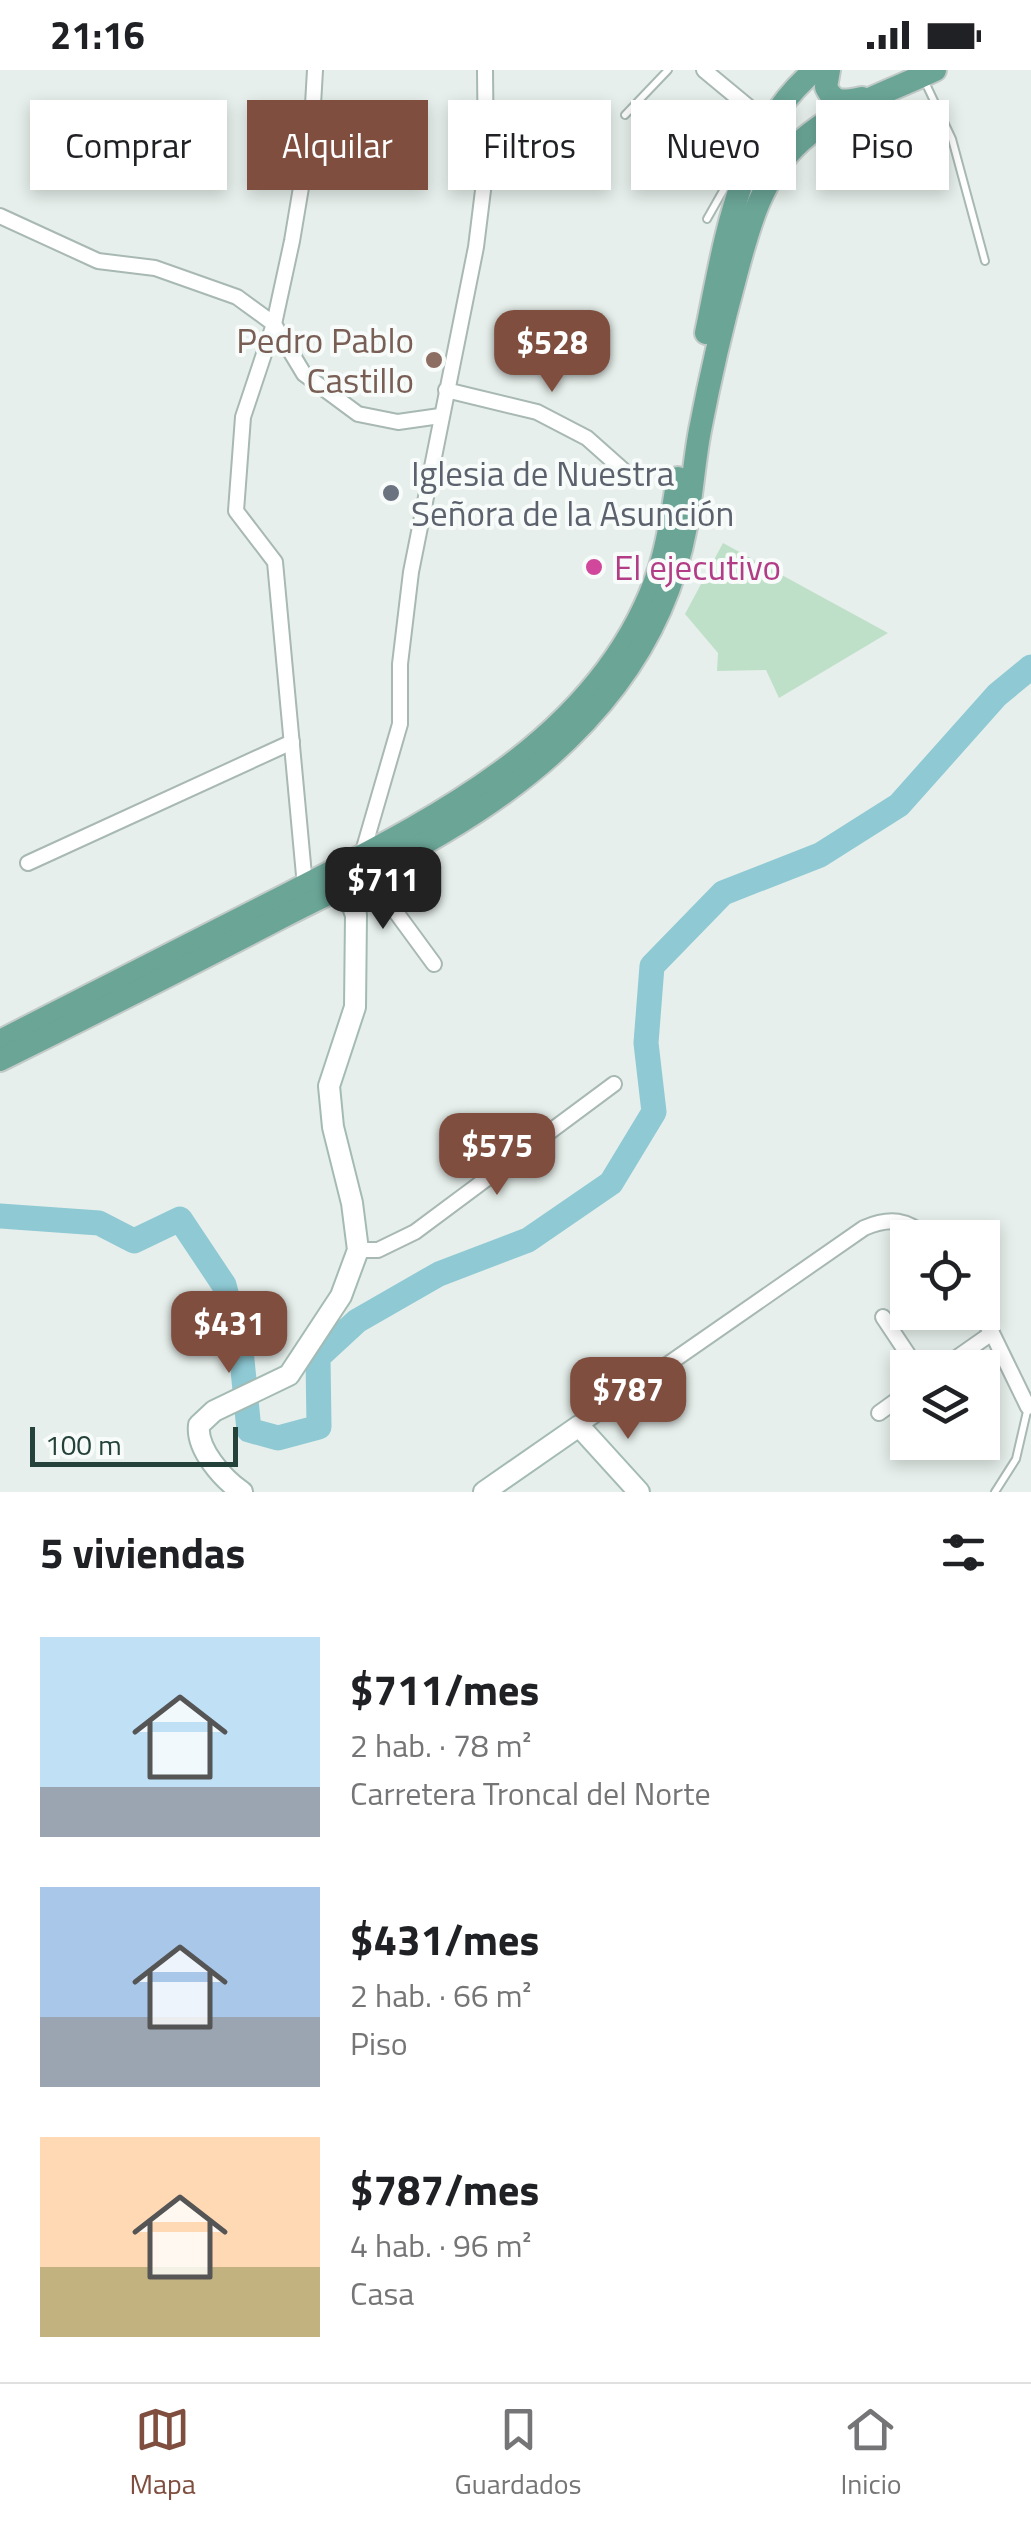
<!DOCTYPE html>
<html lang="es">
<head>
<meta charset="utf-8">
<style>
  body { margin:0; font-family:"Titillium Web",sans-serif; background:#f2f2f2; color:#202124; height:100vh; display:flex; flex-direction:column; font-size:38px; white-space:nowrap }
  * { box-sizing:border-box; margin:0 }
  p { font-size:32px; color:#757577 }
  .icon { flex:none; width:55px; height:55px; fill:none; stroke:currentColor; stroke-width:2; stroke-linecap:round; stroke-linejoin:round }
  .map { position:relative; height:1422px; overflow:hidden }
  .panel { display:flex; flex-direction:column; background:#fff; flex:1 }
  .panel>* { flex:none }
  .banner { position:absolute; left:30px; top:30px; width:972px; height:90px; display:flex; gap:20px }
  .fabs { position:absolute; left:890px; top:1150px; display:grid; gap:20px }
  .fabs a { display:grid; place-items:center; width:110px; height:110px; border-radius:0px; background:#fff; box-shadow:0 5px 15px #0003; font-size:50px }
  .scale { position:absolute; left:30px; bottom:25px; width:208px; box-sizing:border-box; padding-left:10px; border:5px solid #24423a; border-top:0; font-size:28px; line-height:35px; white-space:nowrap; color:#24423a; -webkit-text-stroke:8px #f7fbf9; paint-order:stroke }
  .price { position:absolute; translate:-50% -85px; padding:0 22px; border-radius:20px; background:#7f4e3f; color:#fff; font-size:32px; line-height:65px; filter:drop-shadow(0 2px 5px #0008) }
  .price::after { content:''; position:absolute; left:50%; top:60px; width:30px; height:22px; margin-left:-15px; background:inherit; clip-path:polygon(0 0,100% 0,50% 100%) }
  .price.selected { background:#222; color:#fff }
  ul { padding:0; list-style:none }
  li { display:flex; align-items:center; gap:30px; height:250px; padding:0 40px }
  li span { display:grid; place-items:center; flex:none; width:280px; height:200px; border-radius:0px; color:#555 }
  li>.icon { margin-inline-start:auto }
  span .icon { width:120px; height:120px; fill:#fffc; stroke-width:1 }
  li b { font-size:42px }
  h2 { display:flex; justify-content:space-between; align-items:center; height:120px; padding:0 40px; font-size:42px }
  .chip { padding:0 35px; border-radius:0px; background:#fff; box-shadow:0 5px 15px #0003; font-size:35px; line-height:90px }
  .chip.selected { background:#7f4e3f; color:#fff }
  .status { display:flex; justify-content:space-between; align-items:center; height:70px; padding:0 50px; background:#fff; direction:ltr }
  .status svg { height:28px; fill:currentColor }
  .dock { display:flex; justify-content:space-around; align-items:center; height:140px; border-top:2px solid #e0e0e0; background:#fff; font-size:28px; color:#757577 }
  .dock a { display:grid; justify-items:center; gap:5px }
  .dock .selected { color:#7f4e3f }
  .map>svg:first-child { display:block }
  .green { fill:#bfe0c8 }
  .lines { fill:none; stroke-linecap:round; stroke-linejoin:round }
  .river { stroke:#8ec9d4; stroke-width:25 }
  .lane-casing { stroke:#a8b8b2; stroke-width:10 }
  .street-casing { stroke:#a8b8b2; stroke-width:18 }
  .secondary-casing { stroke:#a4bbb3; stroke-width:24 }
  .primary-casing { stroke:#c2cac8; stroke-width:26 }
  .lane { stroke:#fff; stroke-width:6 }
  .street { stroke:#fff; stroke-width:14 }
  .secondary { stroke:#fff; stroke-width:20 }
  .primary { stroke:#6aa596; stroke-width:22 }
  .education-dot { fill:#8d6e63; stroke:#f7fbf9; stroke-width:4 }
  .worship-dot { fill:#6b7280; stroke:#f7fbf9; stroke-width:4 }
  .hotel-dot { fill:#d1479c; stroke:#f7fbf9; stroke-width:4 }
  .labels { text-anchor:middle; dominant-baseline:central; stroke-width:8; stroke-linejoin:round; paint-order:stroke }
  .education-label { font-size:35px; fill:#785e54; stroke:#f7fbf9; text-anchor:end }
  .worship-label { font-size:35px; fill:#5b616d; stroke:#f7fbf9; text-anchor:start }
  .hotel-label { font-size:35px; fill:#b23c85; stroke:#f7fbf9; text-anchor:start }
</style>
</head>
<body>
<div class="status"><b>21:16</b><svg viewBox="0 0 49 12"><path d="M0 12V9h3v3zM5 12V6h3v6zM10 12V3h3v9zM15 12V0h3v12zM26 1h20v11H26zM47 4h2v5h-2z"/></svg></div>
<div class="map">
<svg width="1031" height="1422" viewBox="0 0 1031 1422">
  <rect width="100%" height="100%" fill="#e6efeb"/>
  <path class="green" d="M723,473L888,563L779,628L766,600L717,601L718,583L685,544Z"/>
  <g class="lines">
    <path class="river" d="M0,1146L99,1153L134,1171L180,1149L224,1215L241,1280L249,1360L278,1368L319,1357L318,1287L357,1251L439,1204L528,1170L611,1113L654,1042L646,973L652,896L723,823L820,785L899,735L997,625L1031,597"/>
    <defs>
      <g id="lane">
        <path d="M925,12L952,69L985,191"/>
        <path d="M625,45L668,0"/>
        <path d="M707,149L741,89"/>
        <path d="M995,1422L1016,1389L1028,1337"/>
      </g>
      <g id="street">
        <path d="M704,0L768,53"/>
        <path d="M0,146L98,191L155,198L237,227L274,254L304,304L358,344L398,352L440,346"/>
        <path d="M446,320L537,342L587,368L623,400"/>
        <path d="M362,785L400,654V594L411,502L476,177L486,96L485,0"/>
        <path d="M28,793L292,672"/>
        <path d="M368,804L434,894"/>
        <path d="M305,816L275,492L236,441L243,347L274,254L292,171L312,52L315,0"/>
        <path d="M358,1180H378L415,1162L614,1014"/>
        <path d="M978,1242L992,1263L1028,1337"/>
        <path d="M883,1247L917,1298"/>
        <path d="M942,1298L992,1263"/>
        <path d="M879,1343L908,1322"/>
        <path d="M579,1356L864,1158C890,1147 907,1149 928,1168"/>
      </g>
      <g id="secondary">
        <path d="M242,1422C223,1409 196,1379 199,1355L214,1341L289,1305L341,1226L358,1180L352,1133L333,1057L329,1016L355,937L356,845L345,815"/>
        <path d="M484,1422L579,1356L639,1422"/>
      </g>
      <g id="primary">
        <path d="M829,0L826,17C834,35 846,31 862,28"/>
        <path d="M706,263C725,172 739,63 815,0"/>
        <path d="M0,971C97,922 194,873 290,823C436,748 606,666 660,497C669,468 673,438 678,408"/>
        <path d="M0,990C95,943 190,895 284,846C407,784 531,728 616,615C651,568 675,515 686,457C692,425 694,392 700,360C710,308 722,256 736,205C749,156 762,106 801,71C837,38 891,21 935,0"/>
      </g>
    </defs>
    <use href="#lane" class="lane-casing"/>
    <use href="#street" class="street-casing"/>
    <use href="#secondary" class="secondary-casing"/>
    <use href="#primary" class="primary-casing"/>
    <use href="#lane" class="lane"/>
    <use href="#street" class="street"/>
    <use href="#secondary" class="secondary"/>
    <use href="#primary" class="primary"/>
  </g>
  <circle class="education-dot" cx="434" cy="290" r="10"/>
  <circle class="worship-dot" cx="391" cy="423" r="10"/>
  <circle class="hotel-dot" cx="594" cy="497" r="10"/>
  <g class="labels">
    <g class="education-label">
      <text x="414" y="270">Pedro Pablo<tspan x="414" dy="40">Castillo</tspan></text>
    </g>
    <g class="worship-label">
      <text x="411" y="403">Iglesia de Nuestra<tspan x="411" dy="40">Señora de la Asunción</tspan></text>
    </g>
    <g class="hotel-label">
      <text x="614" y="497">El ejecutivo</text>
    </g>
  </g>
</svg>
<div class="fabs">
<a><svg class="icon" aria-label="locate" viewBox="0 0 24 24"><circle cx="12" cy="12" r="6"/><path d="M12 2v4M12 18v4M2 12h4M18 12h4"/></svg></a>
<a><svg class="icon" aria-label="layers" viewBox="0 0 24 24"><path d="M12 4l9 5-9 5-9-5zM3 14l9 5 9-5"/></svg></a>
</div>
<div class="scale">100 m</div>
<b class="price" style="left:552px;top:325px">$528</b>
<b class="price selected" style="left:383px;top:862px">$711</b>
<b class="price" style="left:497px;top:1128px">$575</b>
<b class="price" style="left:229px;top:1306px">$431</b>
<b class="price" style="left:628px;top:1372px">$787</b>
<div class="banner">
<a class="chip">Comprar</a>
<a class="chip selected">Alquilar</a>
<a class="chip">Filtros</a>
<a class="chip">Nuevo</a>
<a class="chip">Piso</a>
</div>
</div>
<section class="panel">
<h2>5 viviendas<svg class="icon" aria-label="filters" viewBox="0 0 24 24"><path d="M4 7h16M4 17h16"/><circle cx="9" cy="7" r="2"/><circle cx="15" cy="17" r="2"/></svg></h2>
<ul>
<li><span style="background:linear-gradient(#bfe0f5 75%,#9aa5b1 0)"><svg class="icon" aria-label="home" viewBox="0 0 24 24"><path d="M3 11l9-7 9 7M6 9v11h12V9"/></svg></span><div><b>$711/mes</b><p>2 hab. · 78 m²</p><p>Carretera Troncal del Norte</p></div></li>
<li><span style="background:linear-gradient(#a9c7e8 65%,#9aa5b1 0)"><svg class="icon" aria-label="home" viewBox="0 0 24 24"><path d="M3 11l9-7 9 7M6 9v11h12V9"/></svg></span><div><b>$431/mes</b><p>2 hab. · 66 m²</p><p>Piso</p></div></li>
<li><span style="background:linear-gradient(#ffd9b3 65%,#c2b280 0)"><svg class="icon" aria-label="home" viewBox="0 0 24 24"><path d="M3 11l9-7 9 7M6 9v11h12V9"/></svg></span><div><b>$787/mes</b><p>4 hab. · 96 m²</p><p>Casa</p></div></li>
</ul>
</section>
<nav class="dock">
<a class="selected"><svg class="icon" aria-label="map" viewBox="0 0 24 24"><path d="M3 6l6-2 6 2 6-2v14l-6 2-6-2-6 2zM9 4v14M15 6v14"/></svg>Mapa</a>
<a><svg class="icon" aria-label="saved" viewBox="0 0 24 24"><path d="M7 4h10v16l-5-4-5 4z"/></svg>Guardados</a>
<a><svg class="icon" aria-label="home" viewBox="0 0 24 24"><path d="M3 11l9-7 9 7M6 9v11h12V9"/></svg>Inicio</a>
</nav>
</body>
</html>
